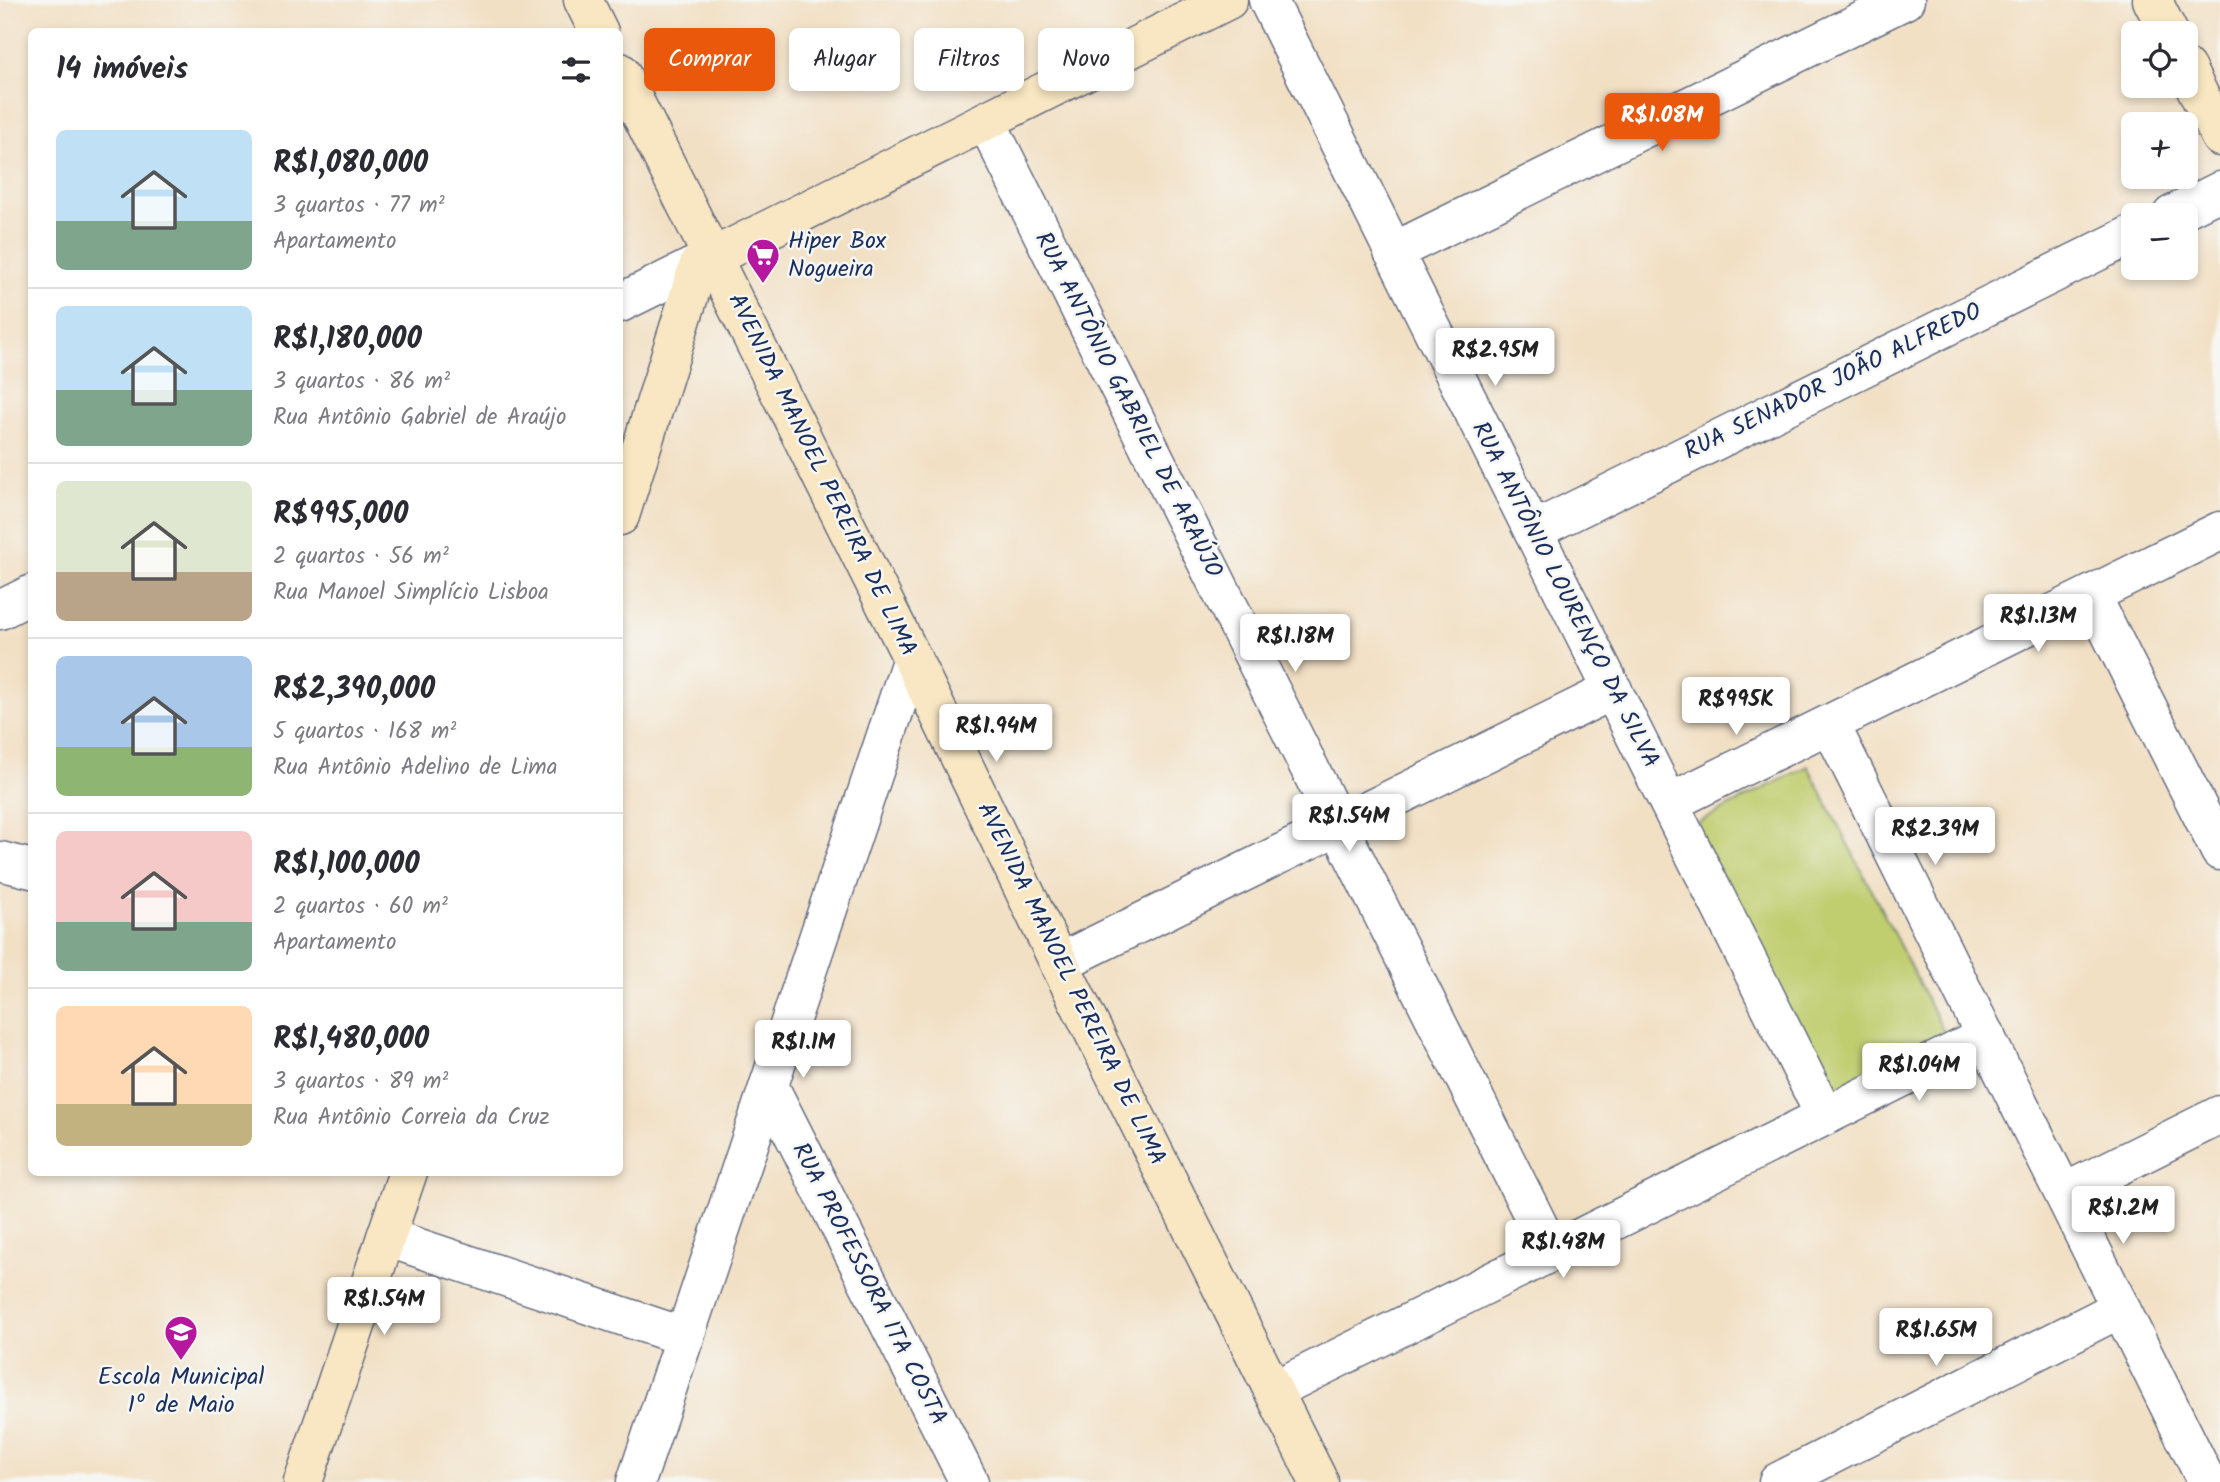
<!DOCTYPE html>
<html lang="pt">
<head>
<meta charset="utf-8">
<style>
  body { margin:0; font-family:Kalam,sans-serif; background:#f7f7f7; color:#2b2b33; height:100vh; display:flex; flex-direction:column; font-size:26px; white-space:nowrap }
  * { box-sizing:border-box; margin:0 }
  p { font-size:23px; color:#7c7c81 }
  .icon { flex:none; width:38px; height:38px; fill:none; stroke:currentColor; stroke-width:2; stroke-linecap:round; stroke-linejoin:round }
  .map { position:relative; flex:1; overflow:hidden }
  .side { position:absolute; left:28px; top:28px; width:595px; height:1148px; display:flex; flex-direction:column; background:#fff; border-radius:10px; box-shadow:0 4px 10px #0003 }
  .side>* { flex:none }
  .top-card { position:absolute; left:644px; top:28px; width:665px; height:63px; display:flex; gap:14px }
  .controls { position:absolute; left:2121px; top:21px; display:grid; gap:14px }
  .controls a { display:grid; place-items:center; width:77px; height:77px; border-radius:10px; background:#fff; box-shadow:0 4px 10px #0003; font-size:35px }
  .price { position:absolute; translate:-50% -60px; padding:0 16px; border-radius:7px; background:#fff; color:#222; font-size:23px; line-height:46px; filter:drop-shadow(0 2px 4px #0008) }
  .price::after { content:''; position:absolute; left:50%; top:42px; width:21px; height:16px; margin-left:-10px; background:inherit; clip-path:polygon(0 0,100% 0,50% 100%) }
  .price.active { background:#ea580c; color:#fff }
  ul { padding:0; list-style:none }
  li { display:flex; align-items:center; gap:21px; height:175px; padding:0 28px }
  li+li { border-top:2px solid #e1e1e2 }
  li span { display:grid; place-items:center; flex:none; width:196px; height:140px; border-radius:10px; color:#555 }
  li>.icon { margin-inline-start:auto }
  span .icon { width:84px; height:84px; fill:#fffc; stroke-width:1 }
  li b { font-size:30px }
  h2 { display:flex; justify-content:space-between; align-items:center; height:84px; padding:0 28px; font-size:30px }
  .pill { padding:0 24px; border-radius:10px; background:#fff; box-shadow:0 4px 10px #0003; font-size:24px; line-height:63px }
  .pill.active { background:#ea580c; color:#fff }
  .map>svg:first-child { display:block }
  .green { fill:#c0ce70; stroke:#6e7e67; stroke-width:2 }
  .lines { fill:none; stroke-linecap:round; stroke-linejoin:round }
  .street-casing { stroke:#666d82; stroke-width:41 }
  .secondary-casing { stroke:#666d82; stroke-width:41 }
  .street { stroke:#fff; stroke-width:38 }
  .secondary { stroke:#f9e7c3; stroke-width:38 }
  .labels { text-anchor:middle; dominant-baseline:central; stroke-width:5; stroke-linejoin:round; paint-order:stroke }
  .poi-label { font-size:24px; fill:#1b2f5e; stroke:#f6f6f2; text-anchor:start }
  .street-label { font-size:24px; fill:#1b2f5e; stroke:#f6f6f2 }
</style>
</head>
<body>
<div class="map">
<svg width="2220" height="1482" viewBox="0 0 2220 1482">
  <rect width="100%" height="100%" fill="#f6f6f2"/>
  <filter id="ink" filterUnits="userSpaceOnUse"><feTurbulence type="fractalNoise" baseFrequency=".0143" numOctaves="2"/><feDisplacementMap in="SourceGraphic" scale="14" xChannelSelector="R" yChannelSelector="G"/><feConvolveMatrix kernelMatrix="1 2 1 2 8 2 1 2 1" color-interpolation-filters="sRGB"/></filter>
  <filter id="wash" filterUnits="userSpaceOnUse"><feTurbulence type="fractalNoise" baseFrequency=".00686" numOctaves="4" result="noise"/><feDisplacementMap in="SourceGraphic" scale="28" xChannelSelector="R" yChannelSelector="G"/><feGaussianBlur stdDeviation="1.57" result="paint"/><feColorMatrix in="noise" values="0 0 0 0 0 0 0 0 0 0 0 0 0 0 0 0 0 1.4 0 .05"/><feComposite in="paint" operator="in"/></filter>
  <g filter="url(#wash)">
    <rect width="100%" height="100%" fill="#f2e0c5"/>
    <path class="green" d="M1808,766L1948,1040L1829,1100L1689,827Z"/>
  </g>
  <g filter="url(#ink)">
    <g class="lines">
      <defs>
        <g id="street">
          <path d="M1268,0L1825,1116"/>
          <path d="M986,121L1552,1253"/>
          <path d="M2172,215L2220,191"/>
          <path d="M1393,252L1905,0"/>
          <path d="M620,303L699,264"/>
          <path d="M1533,531L2133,234"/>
          <path d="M2091,595L2220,851"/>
          <path d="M0,610L32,594"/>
          <path d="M1830,724L2207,1482"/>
          <path d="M1669,803L2220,531"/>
          <path d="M0,861L32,869"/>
          <path d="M1059,963L1613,690"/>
          <path d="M769,1086L969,1482"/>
          <path d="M2064,1193L2220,1115"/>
          <path d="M386,1237L685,1337"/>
          <path d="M1274,1390L1986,1036"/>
          <path d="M636,1482L912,658"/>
          <path d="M1778,1482L2121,1308"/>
        </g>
        <g id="secondary">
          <path d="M583,0L599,32"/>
          <path d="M2152,0L2169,33"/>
          <path d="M2186,68L2220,137"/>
          <path d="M620,72L912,658L1059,963L1319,1482"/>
          <path d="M620,516L699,264L1228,0"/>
          <path d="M303,1482L408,1172"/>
        </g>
      </defs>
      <use href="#street" class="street-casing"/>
      <use href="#secondary" class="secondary-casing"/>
      <use href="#street" class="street"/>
      <use href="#secondary" class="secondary"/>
    </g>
  </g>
  <defs>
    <symbol id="supermarket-pin" viewBox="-11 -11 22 30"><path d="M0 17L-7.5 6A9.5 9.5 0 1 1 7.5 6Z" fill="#b5179e" stroke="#f6f6f2"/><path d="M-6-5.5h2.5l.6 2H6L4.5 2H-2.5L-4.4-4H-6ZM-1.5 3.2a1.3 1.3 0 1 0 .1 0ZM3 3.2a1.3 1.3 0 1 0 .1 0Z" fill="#fff"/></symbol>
    <symbol id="school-pin" viewBox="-11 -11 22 30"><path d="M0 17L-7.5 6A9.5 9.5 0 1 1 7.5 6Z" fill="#b5179e" stroke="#f6f6f2"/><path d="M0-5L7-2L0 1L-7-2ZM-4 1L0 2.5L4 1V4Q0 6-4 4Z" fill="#fff"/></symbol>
  </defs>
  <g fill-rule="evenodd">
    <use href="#supermarket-pin" x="744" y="236" width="38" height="52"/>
    <use href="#school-pin" x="162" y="1313" width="38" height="52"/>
  </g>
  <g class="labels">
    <g class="poi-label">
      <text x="788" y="241">Hiper Box<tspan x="788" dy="28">Nogueira</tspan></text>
      <text x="181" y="1377" text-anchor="middle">Escola Municipal<tspan x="181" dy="28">1º de Maio</tspan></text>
    </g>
    <g class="street-label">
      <text transform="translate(1833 382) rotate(-26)">RUA SENADOR JOÃO ALFREDO</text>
      <text transform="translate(1128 405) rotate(63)">RUA ANTÔNIO GABRIEL DE ARAÚJO</text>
      <text transform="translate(822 475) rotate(64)">AVENIDA MANOEL PEREIRA DE LIMA</text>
      <text transform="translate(1565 595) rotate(63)">RUA ANTÔNIO LOURENÇO DA SILVA</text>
      <text transform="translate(1071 984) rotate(64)">AVENIDA MANOEL PEREIRA DE LIMA</text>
      <text transform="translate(869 1284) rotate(63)">RUA PROFESSORA ITA COSTA</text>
    </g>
  </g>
</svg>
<div class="controls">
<a><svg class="icon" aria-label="locate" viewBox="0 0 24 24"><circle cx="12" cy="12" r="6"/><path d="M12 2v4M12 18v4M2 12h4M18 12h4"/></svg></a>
<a>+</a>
<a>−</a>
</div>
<b class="price active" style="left:1662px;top:153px">R$1.08M</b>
<b class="price" style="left:1495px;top:388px">R$2.95M</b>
<b class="price" style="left:2038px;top:654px">R$1.13M</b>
<b class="price" style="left:1295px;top:674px">R$1.18M</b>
<b class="price" style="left:1736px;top:737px">R$995K</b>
<b class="price" style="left:996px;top:764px">R$1.94M</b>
<b class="price" style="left:1349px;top:854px">R$1.54M</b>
<b class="price" style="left:1935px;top:867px">R$2.39M</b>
<b class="price" style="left:803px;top:1080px">R$1.1M</b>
<b class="price" style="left:1919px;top:1103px">R$1.04M</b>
<b class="price" style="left:2123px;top:1246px">R$1.2M</b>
<b class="price" style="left:1563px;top:1280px">R$1.48M</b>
<b class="price" style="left:384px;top:1337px">R$1.54M</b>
<b class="price" style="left:1936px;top:1368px">R$1.65M</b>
<div class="top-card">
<a class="pill active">Comprar</a>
<a class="pill">Alugar</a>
<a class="pill">Filtros</a>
<a class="pill">Novo</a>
</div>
<section class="side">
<h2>14 imóveis<svg class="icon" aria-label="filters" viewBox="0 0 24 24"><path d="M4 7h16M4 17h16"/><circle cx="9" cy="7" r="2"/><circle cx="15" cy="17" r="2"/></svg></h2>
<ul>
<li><span style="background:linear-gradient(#bfe0f5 65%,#7fa58c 0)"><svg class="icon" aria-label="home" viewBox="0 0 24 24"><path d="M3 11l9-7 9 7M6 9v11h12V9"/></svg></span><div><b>R$1,080,000</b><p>3 quartos · 77 m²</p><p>Apartamento</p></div></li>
<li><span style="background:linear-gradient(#bfe0f5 60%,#7fa58c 0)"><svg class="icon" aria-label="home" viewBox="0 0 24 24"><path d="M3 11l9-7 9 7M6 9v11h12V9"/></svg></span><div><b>R$1,180,000</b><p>3 quartos · 86 m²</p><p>Rua Antônio Gabriel de Araújo</p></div></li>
<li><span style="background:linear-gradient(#dfe7d0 65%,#b9a48a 0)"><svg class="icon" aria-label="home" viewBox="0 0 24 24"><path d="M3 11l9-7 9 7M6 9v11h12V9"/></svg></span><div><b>R$995,000</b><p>2 quartos · 56 m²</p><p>Rua Manoel Simplício Lisboa</p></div></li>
<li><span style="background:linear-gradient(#a9c7e8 65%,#8fb573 0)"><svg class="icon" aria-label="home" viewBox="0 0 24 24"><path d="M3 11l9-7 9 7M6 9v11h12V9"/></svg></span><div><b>R$2,390,000</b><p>5 quartos · 168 m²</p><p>Rua Antônio Adelino de Lima</p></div></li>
<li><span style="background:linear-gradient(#f6c9c9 65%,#7fa58c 0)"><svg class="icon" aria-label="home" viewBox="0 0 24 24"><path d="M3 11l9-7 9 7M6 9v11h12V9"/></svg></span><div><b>R$1,100,000</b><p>2 quartos · 60 m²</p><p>Apartamento</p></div></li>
<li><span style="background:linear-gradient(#ffd9b3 70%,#c2b280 0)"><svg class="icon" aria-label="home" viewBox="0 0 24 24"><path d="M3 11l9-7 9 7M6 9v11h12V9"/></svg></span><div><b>R$1,480,000</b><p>3 quartos · 89 m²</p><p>Rua Antônio Correia da Cruz</p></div></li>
</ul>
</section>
</div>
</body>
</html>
